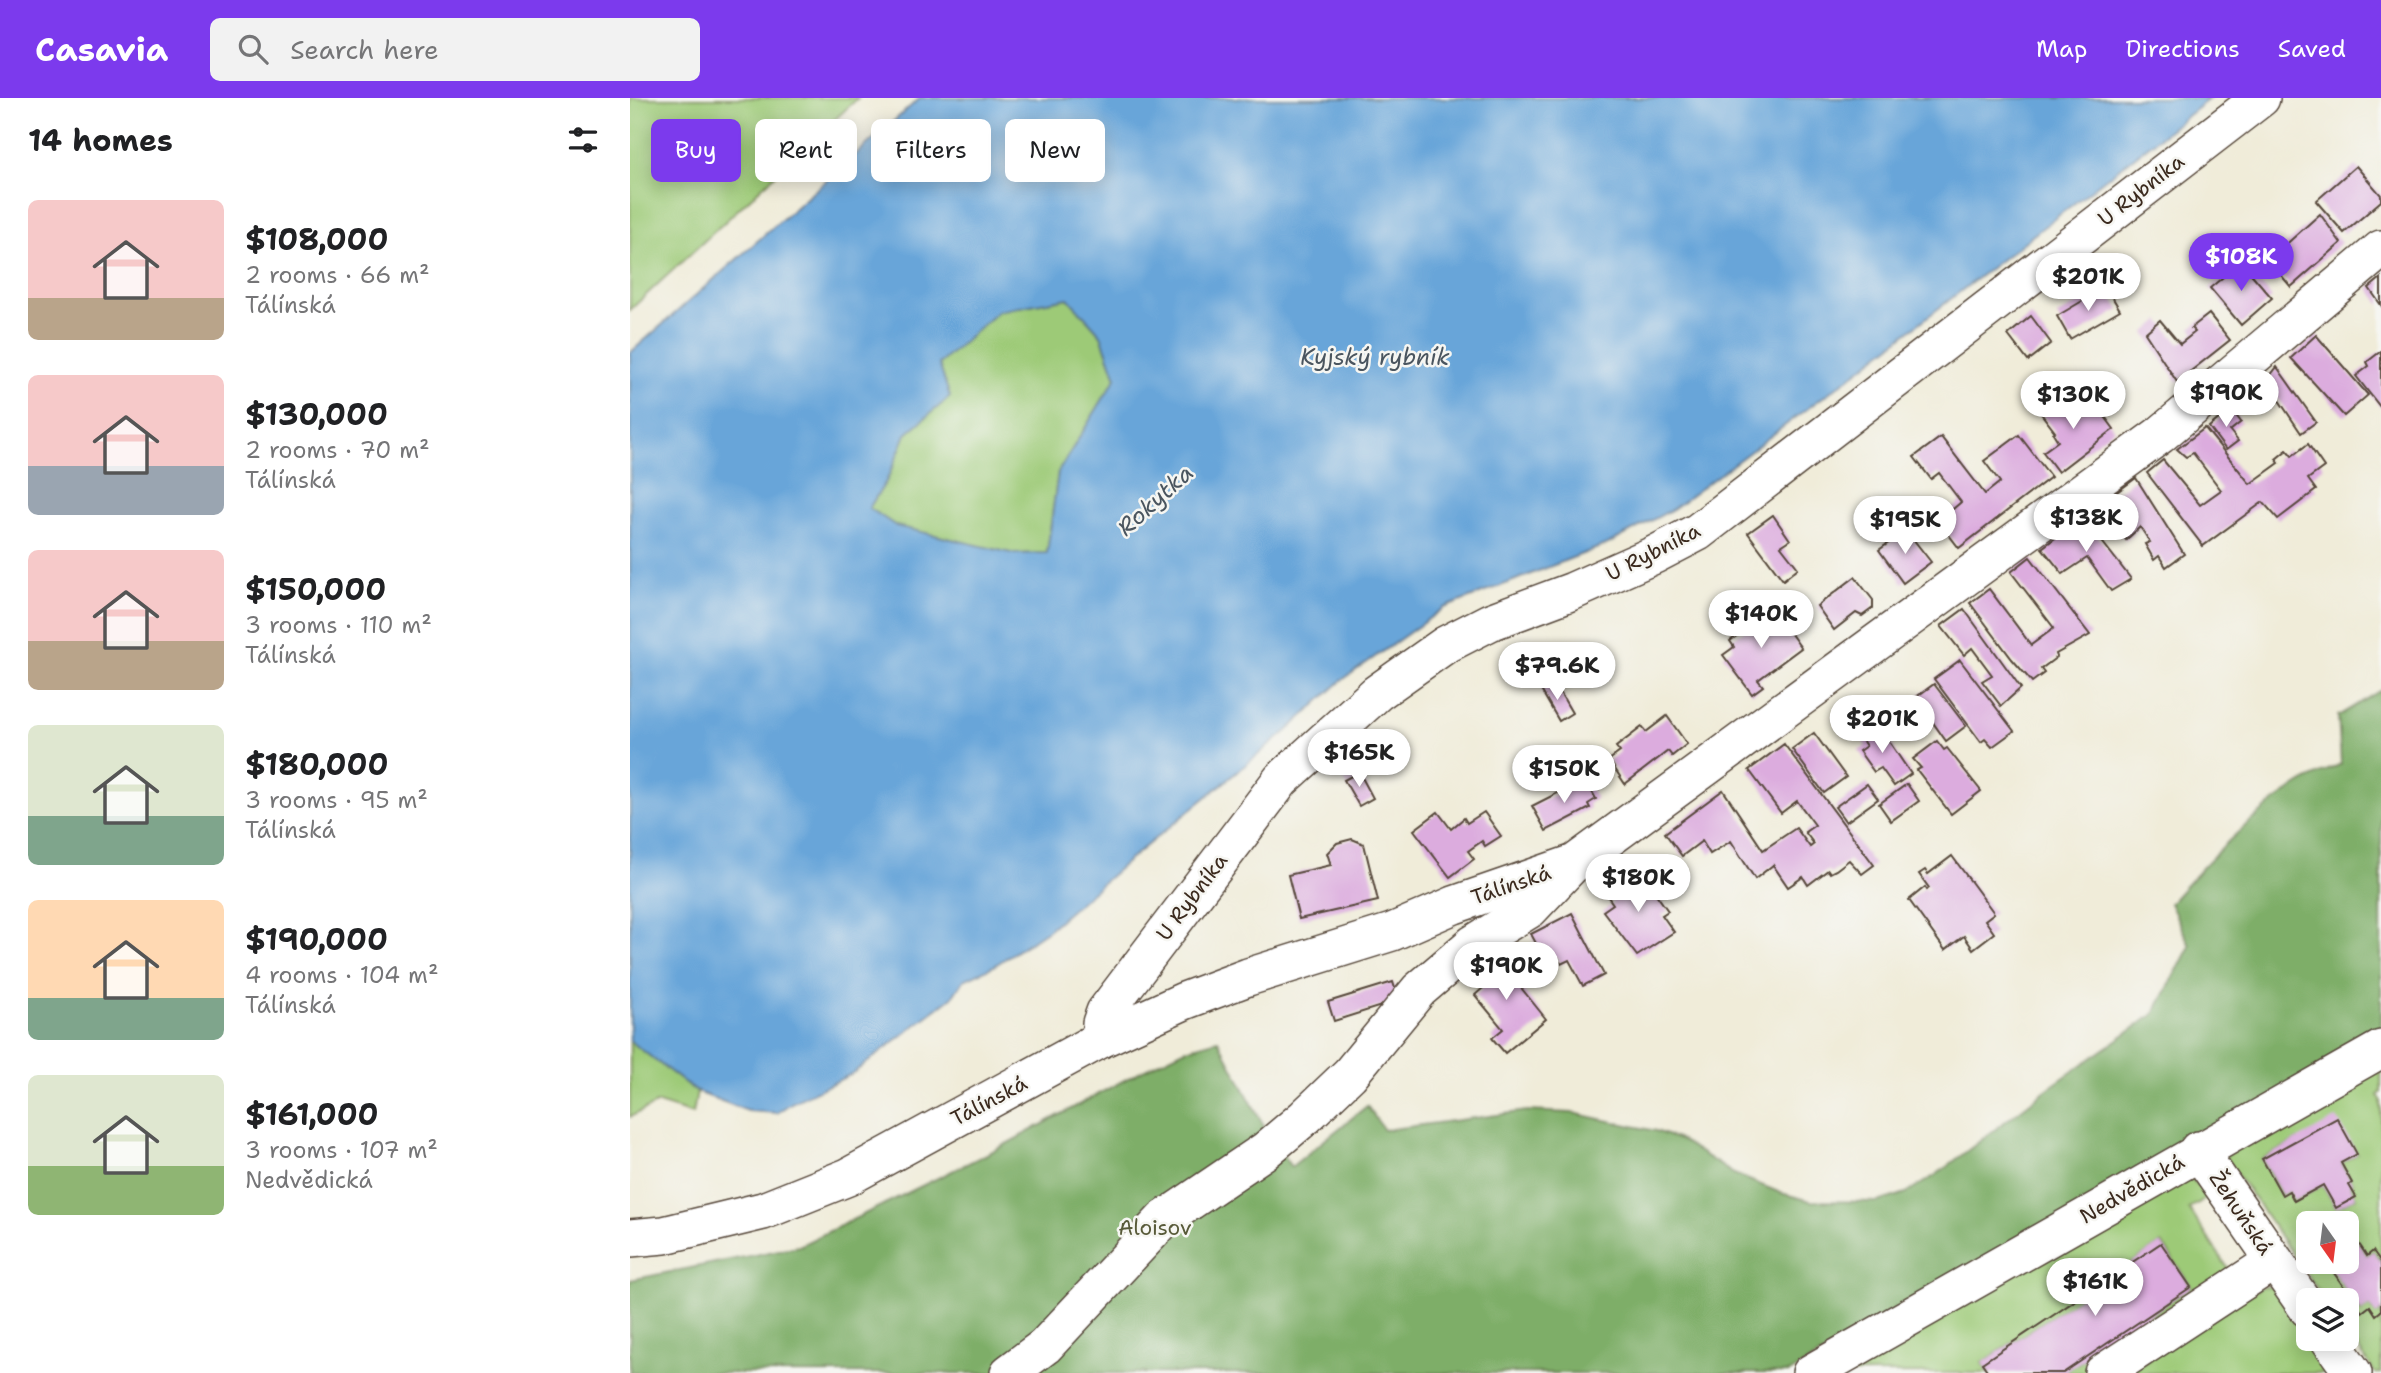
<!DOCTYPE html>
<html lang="en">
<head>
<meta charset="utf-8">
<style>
  body { margin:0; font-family:"Shantell Sans",sans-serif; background:#f2f2f2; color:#202124; height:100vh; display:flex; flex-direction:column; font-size:26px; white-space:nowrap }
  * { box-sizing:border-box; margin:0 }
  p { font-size:23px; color:#757577 }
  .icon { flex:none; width:38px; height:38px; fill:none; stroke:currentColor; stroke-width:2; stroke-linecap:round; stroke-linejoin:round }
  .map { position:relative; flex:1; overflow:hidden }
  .drawer { display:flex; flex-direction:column; background:#fff; width:630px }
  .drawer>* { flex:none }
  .top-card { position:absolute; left:21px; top:21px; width:665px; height:63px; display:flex; gap:14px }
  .needle { width:46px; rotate:166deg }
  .controls { position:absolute; left:1666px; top:1113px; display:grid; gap:14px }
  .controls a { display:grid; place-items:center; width:63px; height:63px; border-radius:10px; background:#fff; box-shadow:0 4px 18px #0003; font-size:35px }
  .price { position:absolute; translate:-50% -60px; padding:0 16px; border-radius:24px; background:#fff; color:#222; font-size:23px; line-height:46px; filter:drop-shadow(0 2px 4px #0008) }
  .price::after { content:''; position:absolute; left:50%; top:42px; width:21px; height:16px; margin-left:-10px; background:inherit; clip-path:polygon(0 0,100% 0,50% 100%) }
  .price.selected { background:#7c3aed; color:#fff }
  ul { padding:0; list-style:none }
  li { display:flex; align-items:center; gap:21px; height:175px; padding:0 28px }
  li span { display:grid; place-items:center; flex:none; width:196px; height:140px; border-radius:10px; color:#555 }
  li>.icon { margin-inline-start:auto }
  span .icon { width:84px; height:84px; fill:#fffc; stroke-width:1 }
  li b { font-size:30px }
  h2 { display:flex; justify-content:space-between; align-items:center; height:84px; padding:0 28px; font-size:30px }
  .chip { padding:0 24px; border-radius:10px; background:#fff; box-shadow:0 4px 18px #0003; font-size:24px; line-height:63px }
  .chip.selected { background:#7c3aed; color:#fff }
  header { display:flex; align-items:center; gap:42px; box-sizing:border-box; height:98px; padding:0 35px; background:#7c3aed; color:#fff }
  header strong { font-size:33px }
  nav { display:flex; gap:38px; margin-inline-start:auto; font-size:24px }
  .search { width:490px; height:63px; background:#f2f2f2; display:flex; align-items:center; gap:18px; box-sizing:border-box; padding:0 24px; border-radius:10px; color:#757577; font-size:26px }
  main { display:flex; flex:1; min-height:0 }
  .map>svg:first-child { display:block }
  .green { fill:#9dca77; stroke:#6c7a4a; stroke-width:2; fill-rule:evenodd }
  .forest { fill:#7eae68; stroke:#5c6c43; stroke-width:2 }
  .water { fill:#67a5d9; stroke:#51687c; stroke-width:2; fill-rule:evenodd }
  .building { fill:#dcacde }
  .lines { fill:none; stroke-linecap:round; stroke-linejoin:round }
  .minor-casing { stroke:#56473a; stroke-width:40 }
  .minor { stroke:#fff; stroke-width:37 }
  .labels { text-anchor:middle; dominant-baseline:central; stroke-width:5; stroke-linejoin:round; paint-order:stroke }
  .street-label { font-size:21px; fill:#3b2a1e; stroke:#f6f6f2 }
  .park-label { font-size:21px; fill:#585a39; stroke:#f6f6f2 }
  .water-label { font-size:23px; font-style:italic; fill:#4a555f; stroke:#f6f6f2 }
</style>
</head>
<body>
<header>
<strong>Casavia</strong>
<div class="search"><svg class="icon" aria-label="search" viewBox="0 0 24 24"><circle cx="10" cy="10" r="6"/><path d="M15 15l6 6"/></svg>Search here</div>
<nav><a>Map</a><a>Directions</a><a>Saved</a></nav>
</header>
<main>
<section class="drawer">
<h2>14 homes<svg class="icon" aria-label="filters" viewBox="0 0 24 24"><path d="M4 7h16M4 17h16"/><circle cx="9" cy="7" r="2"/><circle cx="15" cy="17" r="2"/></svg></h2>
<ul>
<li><span style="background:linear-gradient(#f6c9c9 70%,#b9a48a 0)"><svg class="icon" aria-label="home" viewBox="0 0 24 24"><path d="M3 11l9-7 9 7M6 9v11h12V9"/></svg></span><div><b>$108,000</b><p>2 rooms · 66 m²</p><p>Tálínská</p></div></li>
<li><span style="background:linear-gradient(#f6c9c9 65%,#9aa5b1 0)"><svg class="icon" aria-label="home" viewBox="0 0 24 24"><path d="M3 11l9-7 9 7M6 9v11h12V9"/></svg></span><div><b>$130,000</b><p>2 rooms · 70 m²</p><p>Tálínská</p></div></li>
<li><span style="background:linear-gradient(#f6c9c9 65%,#b9a48a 0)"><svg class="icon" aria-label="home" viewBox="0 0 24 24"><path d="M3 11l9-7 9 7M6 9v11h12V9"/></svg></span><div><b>$150,000</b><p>3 rooms · 110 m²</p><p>Tálínská</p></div></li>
<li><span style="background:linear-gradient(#dfe7d0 65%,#7fa58c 0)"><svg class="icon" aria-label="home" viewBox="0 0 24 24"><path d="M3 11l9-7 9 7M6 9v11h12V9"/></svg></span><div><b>$180,000</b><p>3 rooms · 95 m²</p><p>Tálínská</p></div></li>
<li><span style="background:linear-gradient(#ffd9b3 70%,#7fa58c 0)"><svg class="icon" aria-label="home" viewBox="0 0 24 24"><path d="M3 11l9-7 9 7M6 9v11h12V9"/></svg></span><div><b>$190,000</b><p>4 rooms · 104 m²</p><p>Tálínská</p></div></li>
<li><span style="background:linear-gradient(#dfe7d0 65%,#8fb573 0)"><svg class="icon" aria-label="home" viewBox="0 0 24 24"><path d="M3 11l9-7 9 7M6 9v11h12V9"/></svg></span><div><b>$161,000</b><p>3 rooms · 107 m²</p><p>Nedvědická</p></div></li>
</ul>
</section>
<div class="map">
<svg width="1751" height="1275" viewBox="0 0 1751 1275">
  <rect width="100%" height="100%" fill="#f6f6f2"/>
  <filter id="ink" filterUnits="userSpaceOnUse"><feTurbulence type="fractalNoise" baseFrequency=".0143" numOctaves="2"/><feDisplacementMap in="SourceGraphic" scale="14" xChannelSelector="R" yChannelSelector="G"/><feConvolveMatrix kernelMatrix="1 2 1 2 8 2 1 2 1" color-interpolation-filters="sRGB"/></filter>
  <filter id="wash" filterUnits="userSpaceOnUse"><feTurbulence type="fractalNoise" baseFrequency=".00686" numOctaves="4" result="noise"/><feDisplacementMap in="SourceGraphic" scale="28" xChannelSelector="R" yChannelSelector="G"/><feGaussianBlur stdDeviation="1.57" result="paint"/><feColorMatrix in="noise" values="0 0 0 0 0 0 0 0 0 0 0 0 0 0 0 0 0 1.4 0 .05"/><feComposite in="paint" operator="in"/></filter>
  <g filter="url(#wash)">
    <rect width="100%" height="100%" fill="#f0ecd9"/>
    <g class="green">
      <path d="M0,0H228L0,212Z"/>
      <path d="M438,200L471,237L486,280L428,374L417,455L385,456L266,428L239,410L257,382L276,336L320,299L309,266L368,213Z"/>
      <path d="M0,943L67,994L63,1016L28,1005L0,1019Z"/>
      <path d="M1751,969V995L1748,997L1751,1002V1164L1743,1153L1737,1158L1727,1143L1717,1150V1125H1678V1164H1697L1731,1214L1740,1208L1746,1216L1751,1213V1275H1745L1717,1234V1202H1695L1594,1058ZM1668,1042L1727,1056L1711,1065L1722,1085L1719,1087L1726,1099L1706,1110L1693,1087L1665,1103L1659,1093L1651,1097L1632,1061Z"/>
      <path d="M1555,1075L1579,1098L1559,1111L1605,1181L1456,1275H1433L1561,1189L1532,1145L1352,1265L1359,1275H1203Z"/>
      <path d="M1633,1188L1645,1189L1702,1275H1496Z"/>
    </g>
    <path class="forest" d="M1751,592V938L1159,1275H0V1182L169,1148L367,1051L511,973L556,951L588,942L636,1032L661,1069L737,1008L754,1032L897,1013L943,1015L1026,1033L1052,1043L1104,1076L1151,1095L1181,1103L1248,1104L1276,1095L1306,1077L1416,992L1524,916L1560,848L1540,805C1578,762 1619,719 1667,688C1681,679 1697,673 1711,666L1708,618Z"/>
    <path class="water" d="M290,0H1580L1220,279L1043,411L978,446L814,510L711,583L656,634L500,761L418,832L364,868L334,882L322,899L222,976L161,1005L147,1015L118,1013L67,994L0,943V255ZM438,200L471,237L486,280L428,374L417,455L385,456L266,428L239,410L257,382L276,336L320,299L309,266L368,213Z"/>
    <g id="blocks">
      <g class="building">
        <path d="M1726,68L1751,97V103L1714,135L1686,103Z"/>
        <path d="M1690,116L1711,145L1661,189L1644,169L1648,166L1642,159Z"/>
        <path d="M1611,164L1642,200L1611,227L1580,190Z"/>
        <path d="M1751,180V207L1739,190Z"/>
        <path d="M1476,189L1490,212L1440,241L1427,218Z"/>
        <path d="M1579,216L1600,242L1547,284L1515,235L1530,222L1550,246L1565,234L1561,230Z"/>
        <path d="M1401,218L1421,245L1398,263L1378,237Z"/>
        <path d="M1686,237L1738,297L1714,318L1661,260Z"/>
        <path d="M1751,253V310L1726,278L1739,268L1737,264Z"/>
        <path d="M1647,269L1686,324L1671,335L1636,283Z"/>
        <path d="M1415,301L1424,313L1440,301L1450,315L1464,304L1484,331L1428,374L1413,354L1428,343L1423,335L1425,334L1406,309Z"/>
        <path d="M1601,311L1611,324L1600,333L1608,343L1596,352L1579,329Z"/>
        <path d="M1575,330L1620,386L1649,365L1646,361L1657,352L1662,358L1678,346L1694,369L1678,381L1686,392L1648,421L1633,404L1573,448L1517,375L1533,362L1570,407L1591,392L1563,355L1556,359L1547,351Z"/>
        <path d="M1389,337L1421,379L1329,450L1303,416L1311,410L1316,417L1331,404L1309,375L1301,381L1284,359L1311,339L1355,396L1370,384L1354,363Z"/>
        <path d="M1506,380L1554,456L1536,469L1529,458L1524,462L1515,446L1520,444L1510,429L1496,442L1468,408Z"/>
        <path d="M1143,417L1160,442L1151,448L1168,470L1153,482L1118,435Z"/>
        <path d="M1453,419L1501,481L1481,493L1457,460L1433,476L1412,450Z"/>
        <path d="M1276,432L1301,464L1273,485L1249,452Z"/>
        <path d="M1400,459L1460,537L1426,556L1427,559L1411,571L1414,575L1402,584L1382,561L1340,505L1359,491L1401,547L1424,530L1381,474Z"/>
        <path d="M1225,479L1243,502V510L1232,518L1226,515L1204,532L1187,508Z"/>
        <path d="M1143,511L1171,550L1128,582L1133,588L1122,596L1093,557L1104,549L1100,543Z"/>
        <path d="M1334,511L1391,590L1371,608L1352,583L1362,577L1342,550L1334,557L1311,528Z"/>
        <path d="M1330,562L1384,633L1362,649L1355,641L1351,644L1304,581Z"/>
        <path d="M924,584L942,615L929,623L911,592Z"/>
        <path d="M1304,586L1336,628L1316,643L1299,619L1292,624L1278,605Z"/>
        <path d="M1037,618L1057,646L1042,658L1038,653L995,686L979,662L990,654L986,649L1012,629L1016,634Z"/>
        <path d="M1246,624L1281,676L1264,688L1251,670L1244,674L1229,653L1236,648L1228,636Z"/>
        <path d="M1184,635L1216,679L1194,695L1162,651Z"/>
        <path d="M1307,643L1314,652L1317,650L1351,693L1321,716L1287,672L1291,670L1283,661Z"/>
        <path d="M1154,646L1244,767L1232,776L1219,762L1206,772L1200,775L1198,772L1178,787L1173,779L1158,789L1143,767L1125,781L1101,743L1080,756L1072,743L1052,758L1035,735L1093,692L1133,752L1166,730L1180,749L1184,746L1175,734L1185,727L1167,703L1151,715L1119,672Z"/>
        <path d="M729,674L743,700L729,708L714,682Z"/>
        <path d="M955,681L966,701L958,706L960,710L916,733L902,708Z"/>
        <path d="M1237,686L1248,701L1216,724L1205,709Z"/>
        <path d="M1277,686L1289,703L1261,723L1249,706Z"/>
        <path d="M808,714L821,731L834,720L837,725L854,714L871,738L855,748L852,743L838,753L844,761L820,779L784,732Z"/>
        <path d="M722,741L734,746L748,803L669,821L658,777L701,767L697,755L707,745Z"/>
        <path d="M1322,758L1364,815L1355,822L1364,835L1343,851L1334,838L1315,852L1279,802L1295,789L1297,792L1299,790L1289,776L1295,772L1298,776Z"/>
        <path d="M1009,772L1038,813L1032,817L1044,834L1007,858L973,813L983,806L976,796Z"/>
        <path d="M942,815L974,877L953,888L939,862L931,866L927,859L916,864L901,836Z"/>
        <path d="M869,854L889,878L884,881L916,921L875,955L862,940L873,931L845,897L853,890L840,875Z"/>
        <path d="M763,884L767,897L761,905L704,923L698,904Z"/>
        <path d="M1707,1020L1727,1056L1711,1065L1722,1085L1719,1087L1726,1099L1706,1110L1693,1087L1664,1103L1659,1093L1652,1097L1632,1061Z"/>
        <path d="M1727,1143L1737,1158L1743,1153L1751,1164V1213L1746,1217L1740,1208L1732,1214L1696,1164H1717V1150Z"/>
        <path d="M1531,1145L1561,1189L1433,1275H1359L1352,1265Z"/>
      </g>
    </g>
  </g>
  <g filter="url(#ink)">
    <use href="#blocks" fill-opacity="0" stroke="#56473a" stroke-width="2"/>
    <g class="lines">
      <defs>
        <g id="minor">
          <path d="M471,941V925L475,914L651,682L747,595L815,547L860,524L943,493L1024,457L1068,434L1631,0"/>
          <path d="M1568,1052L1678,1211"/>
          <path d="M0,1140L34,1137L133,1113L218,1079L471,941L554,903L618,879L762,834L824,807L945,765L1530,337L1751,151"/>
          <path d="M1699,1241L1723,1275"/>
          <path d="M379,1275L415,1248L534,1121L636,1052L675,1019L720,976L789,892L843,846L900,811L939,770"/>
          <path d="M1181,1275L1751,951"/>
          <path d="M1473,1275L1644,1163"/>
        </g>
      </defs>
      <use href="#minor" class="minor-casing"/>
      <use href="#minor" class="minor"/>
    </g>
  </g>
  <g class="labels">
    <g class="street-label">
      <text transform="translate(1511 92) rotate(-38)">U Rybníka</text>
      <text transform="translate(1023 454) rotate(-27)">U Rybníka</text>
      <text transform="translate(881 787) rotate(-19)">Tálínská</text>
      <text transform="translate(562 799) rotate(-53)">U Rybníka</text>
      <text transform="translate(359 1003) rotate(-28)">Tálínská</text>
      <text transform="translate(1502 1091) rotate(-30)">Nedvědická</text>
      <text transform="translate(1611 1115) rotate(56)">Žehuňská</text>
    </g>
    <g class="park-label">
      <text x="525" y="1130">Aloisov</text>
    </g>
    <g class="water-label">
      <text x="745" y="259">Kyjský rybník</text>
      <text transform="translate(525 402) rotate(-42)">Rokytka</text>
    </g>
  </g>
</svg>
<div class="controls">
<a><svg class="needle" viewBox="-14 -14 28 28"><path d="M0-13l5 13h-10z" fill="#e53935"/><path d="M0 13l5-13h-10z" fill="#757577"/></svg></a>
<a><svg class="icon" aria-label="layers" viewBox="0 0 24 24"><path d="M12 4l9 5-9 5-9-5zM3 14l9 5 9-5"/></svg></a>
</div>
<b class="price selected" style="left:1611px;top:195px">$108K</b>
<b class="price" style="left:1458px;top:215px">$201K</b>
<b class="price" style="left:1596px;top:331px">$190K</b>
<b class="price" style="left:1443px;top:333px">$130K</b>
<b class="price" style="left:1456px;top:456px">$138K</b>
<b class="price" style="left:1275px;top:458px">$195K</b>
<b class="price" style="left:1131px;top:552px">$140K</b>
<b class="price" style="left:927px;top:604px">$79.6K</b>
<b class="price" style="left:1252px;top:657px">$201K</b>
<b class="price" style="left:729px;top:691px">$165K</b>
<b class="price" style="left:934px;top:707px">$150K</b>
<b class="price" style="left:1008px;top:816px">$180K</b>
<b class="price" style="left:876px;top:904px">$190K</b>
<b class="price" style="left:1465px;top:1220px">$161K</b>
<div class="top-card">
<a class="chip selected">Buy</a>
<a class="chip">Rent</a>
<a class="chip">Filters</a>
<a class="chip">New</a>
</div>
</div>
</main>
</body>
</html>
